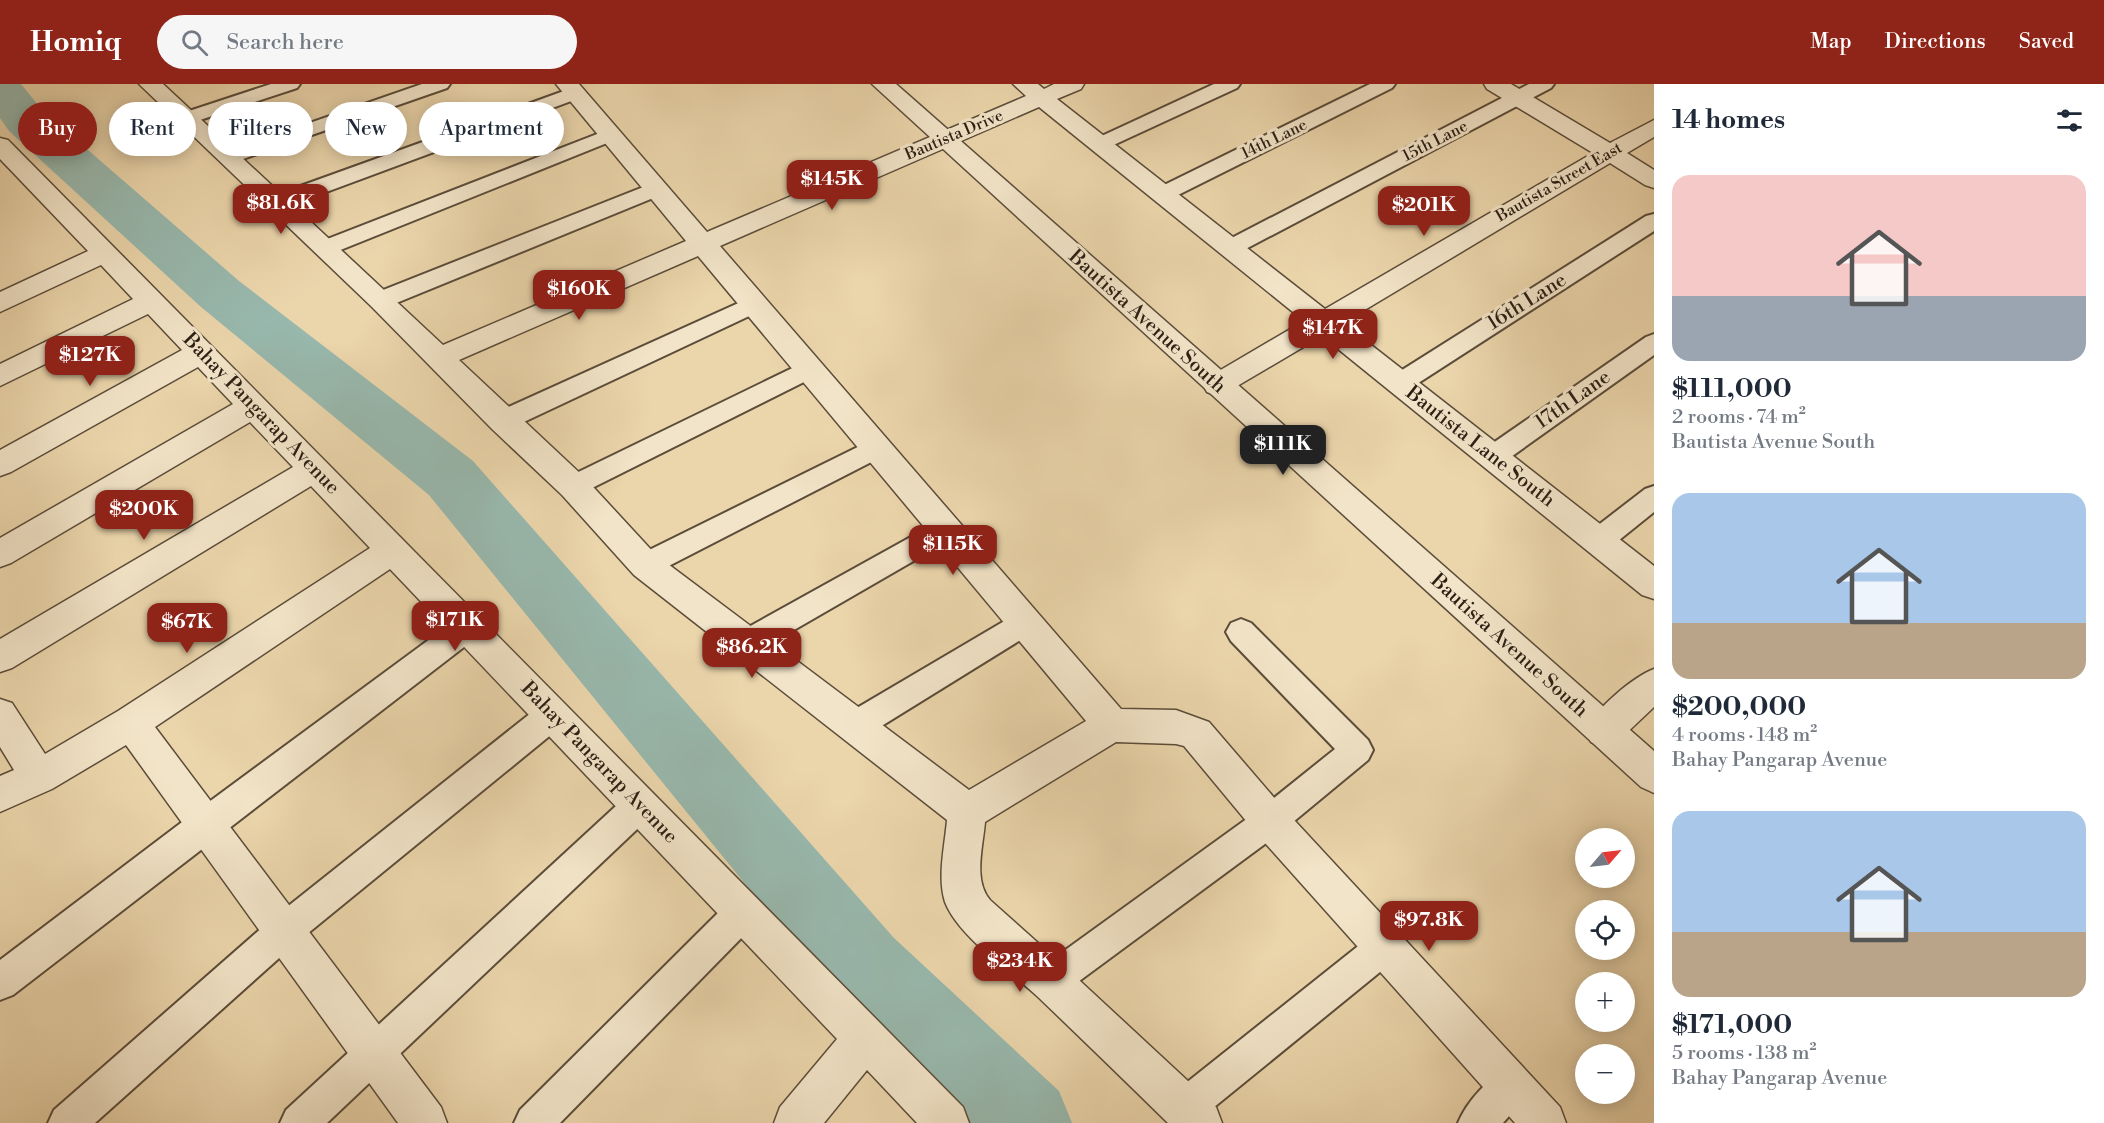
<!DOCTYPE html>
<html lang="en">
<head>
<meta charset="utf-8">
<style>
  body { margin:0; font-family:"Libre Bodoni",serif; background:#f6f6f7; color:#1f2937; height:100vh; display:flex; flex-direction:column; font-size:22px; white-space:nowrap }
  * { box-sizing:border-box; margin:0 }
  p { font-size:20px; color:#747a83 }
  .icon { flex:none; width:33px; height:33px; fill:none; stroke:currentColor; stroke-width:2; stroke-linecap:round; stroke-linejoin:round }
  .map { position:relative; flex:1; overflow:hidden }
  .panel { display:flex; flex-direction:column; background:#fff; width:450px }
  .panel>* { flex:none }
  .top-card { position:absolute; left:18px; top:18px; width:570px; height:54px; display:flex; gap:12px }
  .needle { width:39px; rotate:62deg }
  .tools { position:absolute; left:1575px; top:744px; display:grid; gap:12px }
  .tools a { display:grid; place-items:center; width:60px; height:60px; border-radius:50%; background:#fff; box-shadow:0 3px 15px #0003; font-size:30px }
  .price { position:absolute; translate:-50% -51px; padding:0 14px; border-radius:12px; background:#8f2418; color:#fff; font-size:20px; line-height:39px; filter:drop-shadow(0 2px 3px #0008) }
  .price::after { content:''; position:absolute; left:50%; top:36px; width:18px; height:14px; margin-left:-9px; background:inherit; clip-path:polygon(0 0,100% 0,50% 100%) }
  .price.on { background:#222; color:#fff }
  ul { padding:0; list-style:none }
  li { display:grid; align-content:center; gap:12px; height:318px; padding:0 18px }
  li span { display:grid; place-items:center; height:186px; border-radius:18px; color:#555 }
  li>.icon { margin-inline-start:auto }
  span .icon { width:108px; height:108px; fill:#fffc; stroke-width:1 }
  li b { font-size:26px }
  h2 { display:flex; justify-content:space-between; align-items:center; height:72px; padding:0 18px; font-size:26px }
  .chip { padding:0 21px; border-radius:27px; background:#fff; box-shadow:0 3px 15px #0003; font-size:21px; line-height:54px }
  .chip.on { background:#8f2418; color:#fff }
  header { display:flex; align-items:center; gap:36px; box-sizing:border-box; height:84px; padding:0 30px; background:#8f2418; color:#fff }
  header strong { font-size:28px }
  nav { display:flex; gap:33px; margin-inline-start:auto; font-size:21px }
  .search { width:420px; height:54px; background:#f6f6f7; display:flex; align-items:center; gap:15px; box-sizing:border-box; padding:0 21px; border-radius:33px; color:#747a83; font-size:22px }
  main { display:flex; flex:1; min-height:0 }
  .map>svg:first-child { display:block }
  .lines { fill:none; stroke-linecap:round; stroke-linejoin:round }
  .river { fill:#98b8ad; fill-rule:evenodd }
  .pedestrian-casing { stroke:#5b4c3a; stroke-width:4 }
  .minor-casing { stroke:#5b4c3a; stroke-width:3 }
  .tertiary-casing { stroke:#5b4c3a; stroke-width:3 }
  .pedestrian { fill:#f2e4c8; fill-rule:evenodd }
  .minor { fill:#f2e4c8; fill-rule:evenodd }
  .tertiary { fill:#f2e4c8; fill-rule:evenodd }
  .labels { text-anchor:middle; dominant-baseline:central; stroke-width:6; stroke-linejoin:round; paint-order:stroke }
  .far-street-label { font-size:16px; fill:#2b1f15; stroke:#f2e4c8 }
  .street-label { font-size:20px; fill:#2b1f15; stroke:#f2e4c8 }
</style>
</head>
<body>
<header>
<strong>Homiq</strong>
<div class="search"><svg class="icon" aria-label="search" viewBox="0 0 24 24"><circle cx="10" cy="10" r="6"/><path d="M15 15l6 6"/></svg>Search here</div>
<nav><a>Map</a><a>Directions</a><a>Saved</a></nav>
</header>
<main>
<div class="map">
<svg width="1654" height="1039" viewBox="0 0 1654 1039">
  <rect width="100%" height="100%" fill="#ebd5ab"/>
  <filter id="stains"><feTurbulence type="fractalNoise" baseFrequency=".00333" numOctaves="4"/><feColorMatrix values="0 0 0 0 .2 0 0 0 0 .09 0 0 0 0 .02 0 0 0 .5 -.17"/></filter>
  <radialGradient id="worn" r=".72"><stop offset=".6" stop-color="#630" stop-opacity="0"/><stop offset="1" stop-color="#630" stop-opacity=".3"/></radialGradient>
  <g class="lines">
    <path class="river" d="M0,0H21L43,27L239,197L473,377L894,854L1059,1007L1072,1039H963L836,912L429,411L201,223L9,47L0,34Z"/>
    <defs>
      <g id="pedestrian">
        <path d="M271,0H300L297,4L194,38H180L177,34L180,30Z"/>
        <path d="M422,0H450L447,4L237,77H223L220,73L223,69Z"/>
        <path d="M1214,0H1240L1237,4L1107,64H1093L1090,60L1093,56Z"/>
        <path d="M1370,0H1395L1392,4L1170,115H1156L1152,110L1156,105Z"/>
        <path d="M1529,0H1554L1551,4L1238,169L1230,171L1222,169L1219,164L1222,159Z"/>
        <path d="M575,3L582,5L585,9L582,13L286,123H270L267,118L270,113Z"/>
        <path d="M610,45L617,47L620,51L617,55L333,169L325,171L317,169L314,164L317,159Z"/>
        <path d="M656,98L663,100L666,105L663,110L389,222L381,224L373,222L370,216L373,210Z"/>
        <path d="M1654,130V147L1409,305L1400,308L1391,305L1388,299L1391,293L1646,132Z"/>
        <path d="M754,212L762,214L766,220L762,226L511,344L502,347L493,344L489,337L493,330Z"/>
        <path d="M1654,250V271L1501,380L1492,383L1483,380L1479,373L1483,366L1646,253Z"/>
        <path d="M809,276L818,279L821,285L818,291L582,409L573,413L564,409L560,402L564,395Z"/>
        <path d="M876,354L885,357L889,364L885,371L655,489L645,493L635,489L631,481L635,473Z"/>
        <path d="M1654,402V428L1608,465L1598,468L1588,465L1584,457L1588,449L1645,405Z"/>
        <path d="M945,434L955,437L959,445L955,453L756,568L746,572L736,568L731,559L736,550Z"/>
        <path d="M1025,525L1035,529L1039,538L1035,547L867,651L856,655L845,651L841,641L845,631Z"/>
        <path d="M467,531L477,535L481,544L477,553L13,911L0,916V876L194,729L457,535Z"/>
        <path d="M1241,535L1251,539L1368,656L1373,666L1368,676L1281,748L1063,909L1051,915L1039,909L1033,897L1039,885L1259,726L1335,665L1231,557L1226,548L1231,539Z"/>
        <path d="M552,617L563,621L567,631L563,641L296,859L95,1039H48L54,1026L272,835L541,621Z"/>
        <path d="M640,705L651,710L656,721L651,732L327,1039H280L286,1026L629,710Z"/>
        <path d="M743,811L755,816L760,828L755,840L560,1039H514L520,1026L731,816Z"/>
        <path d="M1384,846L1396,851L1401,863L1396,875L1197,1037H1171L1165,1024L1171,1011L1372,851Z"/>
        <path d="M1511,983L1524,989L1530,1002L1524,1015L1503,1039H1458C1467,1017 1489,993 1511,983Z"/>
      </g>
      <g id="minor">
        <path d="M139,0H163L443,261L686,157L556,0H579L707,148L1026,12L1013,0H1038L1044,5L1054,0H1084L1081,5L1057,15L1325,225L1593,69L1487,5L1484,0H1511L1610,59L1654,36V53L1627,69L1654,86V104L1645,101L1610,79L1343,239L1654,482V515L1642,511L1322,252L1227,308L1217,312L1207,308L1203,301L1207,294L1304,237L1039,23L720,162L1121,625L1176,626L1209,638L1283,724L1560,1023L1566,1039H1515L1257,750L1184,662L1176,660L1116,658L985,738C983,763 973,796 990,816L1065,883L1216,1023L1222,1039H1168C1125,997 1081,954 1037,912C1010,887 958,852 945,818C937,793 945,761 947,736L634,491L562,411L492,345L372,223ZM698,172L1086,637L969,706L656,471L584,393L459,276Z"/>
        <path d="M0,54L8,56L963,1023L969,1039H917L867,986L824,1039H774L780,1023L837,955L390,485L155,643L441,1023L447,1039H398L126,661L52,705L0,728V692L14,686L0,663V615L12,619L45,670L118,627L370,464L311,402L12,584L0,588V555L293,383L250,338L11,479L0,483V454L233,320L198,283L11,388L0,392V366L182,266L148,230L0,302V280L133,215L101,181L0,228V208L88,167L0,75Z"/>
        <path d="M1654,585V623L1617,658L1604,663L1591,658L1586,646C1595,625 1633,593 1654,585Z"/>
      </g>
      <path id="tertiary" d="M872,0H896L1654,667V709L1641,703Z"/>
    </defs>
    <use href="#pedestrian" class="pedestrian-casing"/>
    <use href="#minor" class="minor-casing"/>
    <use href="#tertiary" class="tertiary-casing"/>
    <use href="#pedestrian" class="pedestrian"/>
    <use href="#minor" class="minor"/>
    <use href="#tertiary" class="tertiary"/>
  </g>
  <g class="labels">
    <g class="far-street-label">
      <text transform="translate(954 51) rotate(-23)">Bautista Drive</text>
      <text transform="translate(1274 55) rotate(-26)">14th Lane</text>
      <text transform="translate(1435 57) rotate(-27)">15th Lane</text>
      <text transform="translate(1559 98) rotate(-30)">Bautista Street East</text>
    </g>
    <g class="street-label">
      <text transform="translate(1527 218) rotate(-32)">16th Lane</text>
      <text transform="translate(1147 238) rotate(42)">Bautista Avenue South</text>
      <text transform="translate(1573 316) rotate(-35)">17th Lane</text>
      <text transform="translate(261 330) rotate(46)">Bahay Pangarap Avenue</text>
      <text transform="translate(1480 363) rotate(38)">Bautista Lane South</text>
      <text transform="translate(1509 562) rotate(42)">Bautista Avenue South</text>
      <text transform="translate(599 679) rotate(46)">Bahay Pangarap Avenue</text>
    </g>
  </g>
  <rect width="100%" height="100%" filter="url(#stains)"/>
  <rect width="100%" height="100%" fill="url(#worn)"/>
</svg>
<div class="tools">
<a><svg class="needle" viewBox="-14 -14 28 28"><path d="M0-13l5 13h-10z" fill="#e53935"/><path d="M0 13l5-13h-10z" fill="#747a83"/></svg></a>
<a><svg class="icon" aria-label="locate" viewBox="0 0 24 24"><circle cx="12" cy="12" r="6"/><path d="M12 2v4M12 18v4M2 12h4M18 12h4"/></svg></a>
<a>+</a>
<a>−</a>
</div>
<b class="price" style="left:832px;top:127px">$145K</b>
<b class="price" style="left:281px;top:151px">$81.6K</b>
<b class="price" style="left:1424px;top:153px">$201K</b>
<b class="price" style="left:579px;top:237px">$160K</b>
<b class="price" style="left:1333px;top:276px">$147K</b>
<b class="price" style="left:90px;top:303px">$127K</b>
<b class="price on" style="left:1283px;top:392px">$111K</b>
<b class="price" style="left:144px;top:457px">$200K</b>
<b class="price" style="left:953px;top:492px">$115K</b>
<b class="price" style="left:455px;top:568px">$171K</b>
<b class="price" style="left:187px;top:570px">$67K</b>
<b class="price" style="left:752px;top:595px">$86.2K</b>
<b class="price" style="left:1429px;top:868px">$97.8K</b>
<b class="price" style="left:1020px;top:909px">$234K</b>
<div class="top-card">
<a class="chip on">Buy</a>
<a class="chip">Rent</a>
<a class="chip">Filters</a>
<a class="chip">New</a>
<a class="chip">Apartment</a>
</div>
</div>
<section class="panel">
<h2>14 homes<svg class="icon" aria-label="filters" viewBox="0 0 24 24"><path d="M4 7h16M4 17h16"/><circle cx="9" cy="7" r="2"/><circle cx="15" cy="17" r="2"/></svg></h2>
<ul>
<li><span style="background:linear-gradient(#f6c9c9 65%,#9aa5b1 0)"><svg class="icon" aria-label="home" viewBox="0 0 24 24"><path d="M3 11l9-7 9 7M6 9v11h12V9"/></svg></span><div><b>$111,000</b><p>2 rooms · 74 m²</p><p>Bautista Avenue South</p></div></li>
<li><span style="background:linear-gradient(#a9c7e8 70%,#b9a48a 0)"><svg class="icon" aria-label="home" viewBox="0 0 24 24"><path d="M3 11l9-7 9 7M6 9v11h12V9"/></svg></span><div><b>$200,000</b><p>4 rooms · 148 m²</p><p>Bahay Pangarap Avenue</p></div></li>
<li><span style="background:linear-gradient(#a9c7e8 65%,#b9a48a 0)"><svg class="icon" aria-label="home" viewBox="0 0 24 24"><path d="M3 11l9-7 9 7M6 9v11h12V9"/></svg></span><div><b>$171,000</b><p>5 rooms · 138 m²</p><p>Bahay Pangarap Avenue</p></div></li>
</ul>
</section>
</main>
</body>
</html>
